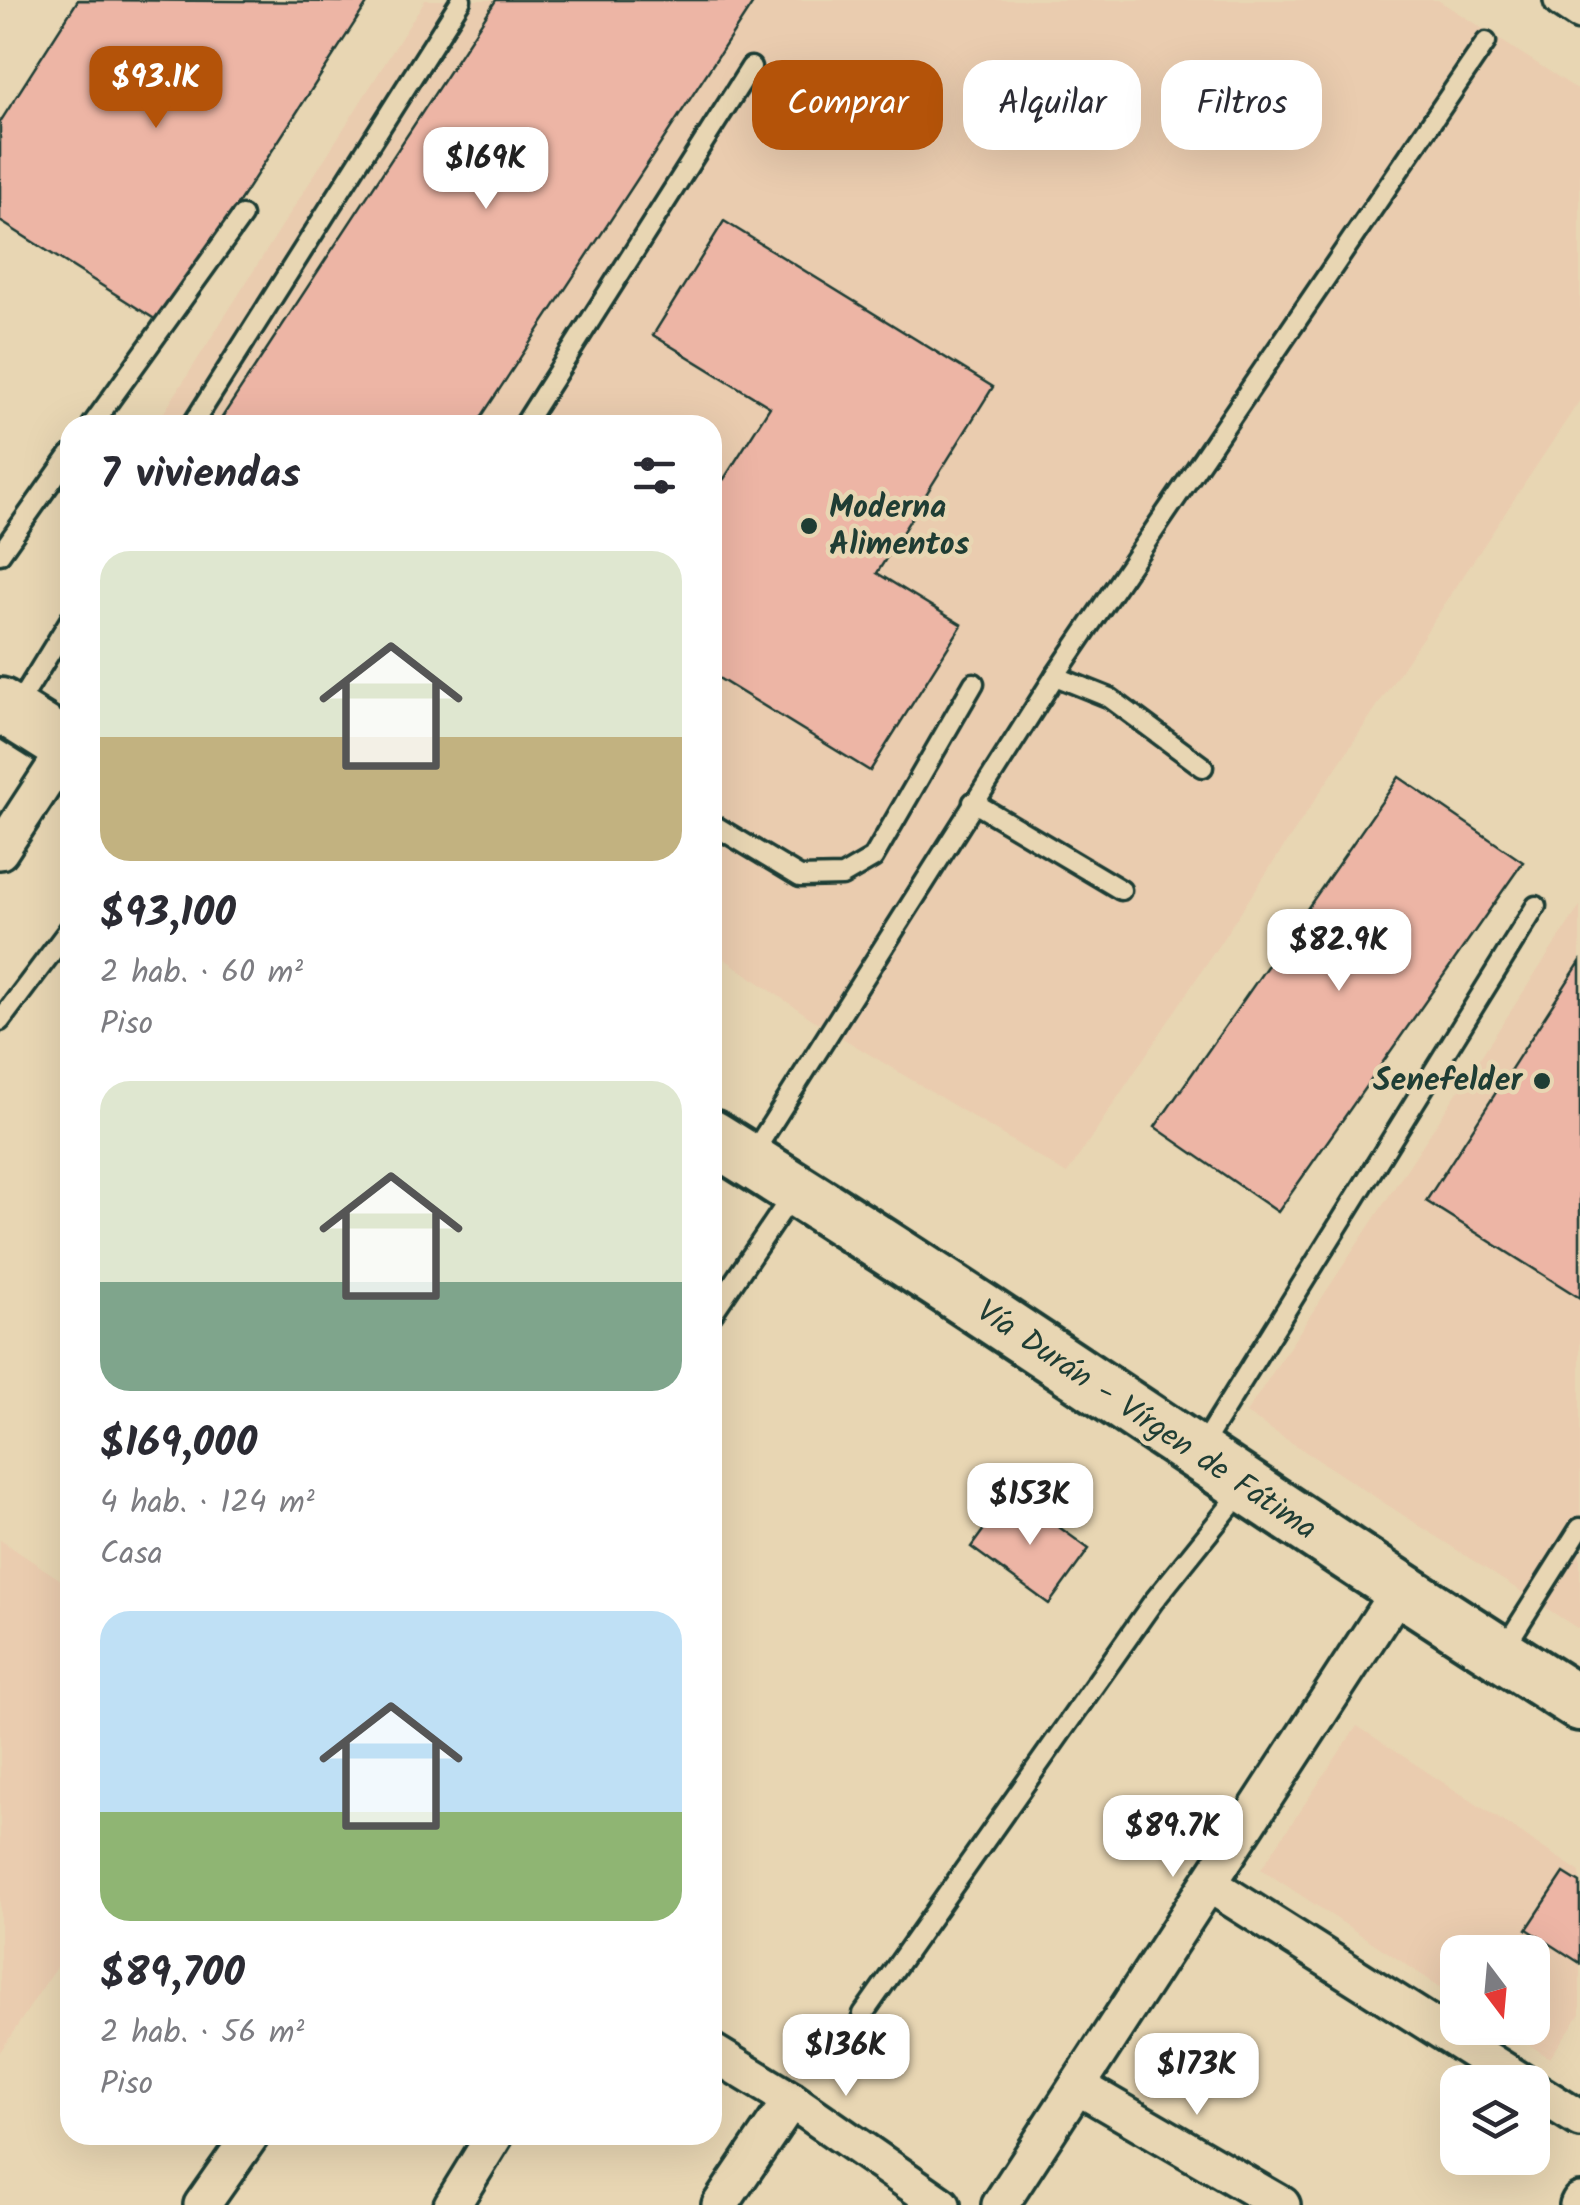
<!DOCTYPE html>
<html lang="es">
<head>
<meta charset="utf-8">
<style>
  body { margin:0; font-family:Kalam,sans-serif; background:#f7f7f7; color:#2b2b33; height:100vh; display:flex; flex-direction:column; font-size:38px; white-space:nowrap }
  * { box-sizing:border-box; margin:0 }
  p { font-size:32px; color:#7c7c81 }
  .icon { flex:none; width:55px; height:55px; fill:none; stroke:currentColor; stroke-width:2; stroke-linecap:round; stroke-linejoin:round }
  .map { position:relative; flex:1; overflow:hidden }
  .side { position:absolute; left:60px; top:415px; width:662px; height:1730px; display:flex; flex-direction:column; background:#fff; border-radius:30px; box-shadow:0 10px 40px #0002 }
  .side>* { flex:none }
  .hud { position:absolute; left:752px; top:60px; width:678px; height:90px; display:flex; gap:20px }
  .needle { width:65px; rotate:164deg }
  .tools { position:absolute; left:1440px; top:1935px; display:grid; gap:20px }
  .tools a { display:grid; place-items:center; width:110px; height:110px; border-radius:20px; background:#fff; box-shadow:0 10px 40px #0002; font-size:50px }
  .price { position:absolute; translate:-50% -85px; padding:0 22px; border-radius:20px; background:#fff; color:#222; font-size:32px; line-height:65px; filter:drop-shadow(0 2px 5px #0008) }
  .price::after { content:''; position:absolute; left:50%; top:60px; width:30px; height:22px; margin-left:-15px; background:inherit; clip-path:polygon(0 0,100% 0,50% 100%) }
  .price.active { background:#b45309; color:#fff }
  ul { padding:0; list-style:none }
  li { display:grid; align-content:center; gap:20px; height:530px; padding:0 40px }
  li span { display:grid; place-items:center; height:310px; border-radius:30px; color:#555 }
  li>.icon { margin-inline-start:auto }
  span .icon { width:180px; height:180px; fill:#fffc; stroke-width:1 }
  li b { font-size:42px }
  h2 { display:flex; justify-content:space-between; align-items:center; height:120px; padding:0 40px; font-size:42px }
  .tag { padding:0 35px; border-radius:30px; background:#fff; box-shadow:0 10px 40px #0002; font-size:35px; line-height:90px }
  .tag.active { background:#b45309; color:#fff }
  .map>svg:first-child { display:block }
  .built { fill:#eaccaf }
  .building { fill:#edb5a5; stroke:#1f3d34; stroke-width:2.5 }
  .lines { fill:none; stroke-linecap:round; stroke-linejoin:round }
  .lane-casing { stroke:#1f3d34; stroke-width:25 }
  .street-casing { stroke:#1f3d34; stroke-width:42 }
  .primary-casing { stroke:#1f3d34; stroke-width:60 }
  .lane { stroke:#e8d6b3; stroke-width:18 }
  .street { stroke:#e8d6b3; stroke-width:35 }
  .primary { stroke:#e8d6b3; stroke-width:52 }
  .poi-dot { fill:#1f3d34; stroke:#e8d6b3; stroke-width:4 }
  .labels { text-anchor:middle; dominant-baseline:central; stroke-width:9; stroke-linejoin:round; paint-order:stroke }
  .poi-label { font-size:32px; font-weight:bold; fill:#1f3d34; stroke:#e8d6b3; text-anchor:start }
  .street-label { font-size:32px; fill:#1f3d34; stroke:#e8d6b3 }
</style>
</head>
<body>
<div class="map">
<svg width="1580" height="2205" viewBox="0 0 1580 2205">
  <rect width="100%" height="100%" fill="#e8d6b3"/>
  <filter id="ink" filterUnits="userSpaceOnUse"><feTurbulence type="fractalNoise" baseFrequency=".01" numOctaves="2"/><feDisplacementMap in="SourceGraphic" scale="20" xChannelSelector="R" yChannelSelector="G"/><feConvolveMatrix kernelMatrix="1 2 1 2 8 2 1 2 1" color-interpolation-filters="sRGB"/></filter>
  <g filter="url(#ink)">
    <g class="built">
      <path d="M425,0H1438L1580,91V400L1067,1174L821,1025L713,951L712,425H156Z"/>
      <path d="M1580,906V1630L1246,1413Z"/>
      <path d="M0,1540L70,1586V1946L0,2052Z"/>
      <path d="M1357,1726L1580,1872V2014L1550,2058L1503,2028H1532V1952H1458L1457,1998L1261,1869Z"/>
    </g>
    <g class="building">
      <path d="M78,0L368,2L161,323L0,221V122Z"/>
      <path d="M496,0H755L476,425H217Z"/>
      <path d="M724,221L993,387L877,573L962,625L870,771L712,674V472L724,479L770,407L653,335Z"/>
      <path d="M1399,777L1523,862L1278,1212L1155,1127Z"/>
      <path d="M1580,962V1298L1426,1201Z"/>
      <path d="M1011,1492L1089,1549L1049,1604L971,1547Z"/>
      <path d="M1564,1873L1580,1883V1963L1527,1929Z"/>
    </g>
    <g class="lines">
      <defs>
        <g id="lane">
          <path d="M92,425L242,216"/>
          <path d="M192,425L461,0"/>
          <path d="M524,425L751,67"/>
          <path d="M0,554L70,455"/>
          <path d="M1055,676L1110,698L1203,767"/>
          <path d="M16,708L70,620"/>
          <path d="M973,802L1121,890"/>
          <path d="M712,824L800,877L842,876L873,858L974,683"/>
          <path d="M0,1021L70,928"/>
          <path d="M752,1155L1055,676L1486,42"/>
          <path d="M712,1314L793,1194"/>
          <path d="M1198,1452L1536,906"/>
          <path d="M1503,1650L1580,1528"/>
          <path d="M863,2014L1153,1602L1243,1490"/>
        </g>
        <g id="street">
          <path d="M1562,0L1580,12"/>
          <path d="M0,851L67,748"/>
          <path d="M1209,1884L1522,2082"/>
          <path d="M712,2052L791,2100L942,2205"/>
          <path d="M1079,2087L1282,2205"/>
          <path d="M1532,2089L1580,2119"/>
          <path d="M202,2205L251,2135"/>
          <path d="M452,2205L495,2135"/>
          <path d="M720,2205L791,2100"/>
          <path d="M1000,2205L1399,1590"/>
          <path d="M1578,2205L1580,2201"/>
        </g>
        <g id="primary">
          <path d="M0,705L70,749"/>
          <path d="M712,1137C1006,1319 1288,1520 1580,1704"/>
        </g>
      </defs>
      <use href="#lane" class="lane-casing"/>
      <use href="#street" class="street-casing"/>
      <use href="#primary" class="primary-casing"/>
      <use href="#lane" class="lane"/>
      <use href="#street" class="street"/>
      <use href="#primary" class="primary"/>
    </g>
  </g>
  <g class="poi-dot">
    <circle cx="809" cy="526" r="10"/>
    <circle cx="1542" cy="1081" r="10"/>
  </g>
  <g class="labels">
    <g class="poi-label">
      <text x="829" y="508">Moderna<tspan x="829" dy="37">Alimentos</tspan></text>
      <text x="1522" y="1081" text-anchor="end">Senefelder</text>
    </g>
    <g class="street-label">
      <text transform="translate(1146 1421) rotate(34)">Vía Durán - Vírgen de Fátima</text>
    </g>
  </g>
</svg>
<div class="tools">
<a><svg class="needle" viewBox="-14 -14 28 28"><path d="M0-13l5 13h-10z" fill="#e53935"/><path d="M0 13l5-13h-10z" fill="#7c7c81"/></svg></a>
<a><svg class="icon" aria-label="layers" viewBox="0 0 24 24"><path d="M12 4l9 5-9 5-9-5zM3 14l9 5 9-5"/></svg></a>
</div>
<b class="price active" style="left:156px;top:131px">$93.1K</b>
<b class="price" style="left:486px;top:212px">$169K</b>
<b class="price" style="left:1339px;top:994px">$82.9K</b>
<b class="price" style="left:1030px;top:1548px">$153K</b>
<b class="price" style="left:1173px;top:1880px">$89.7K</b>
<b class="price" style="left:846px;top:2099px">$136K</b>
<b class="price" style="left:1197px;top:2118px">$173K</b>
<div class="hud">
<a class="tag active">Comprar</a>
<a class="tag">Alquilar</a>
<a class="tag">Filtros</a>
</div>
<section class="side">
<h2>7 viviendas<svg class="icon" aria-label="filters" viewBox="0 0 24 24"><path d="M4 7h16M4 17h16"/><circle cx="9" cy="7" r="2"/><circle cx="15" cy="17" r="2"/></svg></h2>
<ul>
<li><span style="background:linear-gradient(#dfe7d0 60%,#c2b280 0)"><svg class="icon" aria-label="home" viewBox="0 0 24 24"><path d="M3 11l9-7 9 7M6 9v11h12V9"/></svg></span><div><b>$93,100</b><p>2 hab. · 60 m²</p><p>Piso</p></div></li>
<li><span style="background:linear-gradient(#dfe7d0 65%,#7fa58c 0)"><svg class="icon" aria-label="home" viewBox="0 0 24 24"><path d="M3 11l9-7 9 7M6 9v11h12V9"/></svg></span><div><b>$169,000</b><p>4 hab. · 124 m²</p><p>Casa</p></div></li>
<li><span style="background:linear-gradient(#bfe0f5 65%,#8fb573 0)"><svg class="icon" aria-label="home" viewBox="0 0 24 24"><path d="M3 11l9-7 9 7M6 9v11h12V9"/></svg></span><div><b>$89,700</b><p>2 hab. · 56 m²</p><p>Piso</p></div></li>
</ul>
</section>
</div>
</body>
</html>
